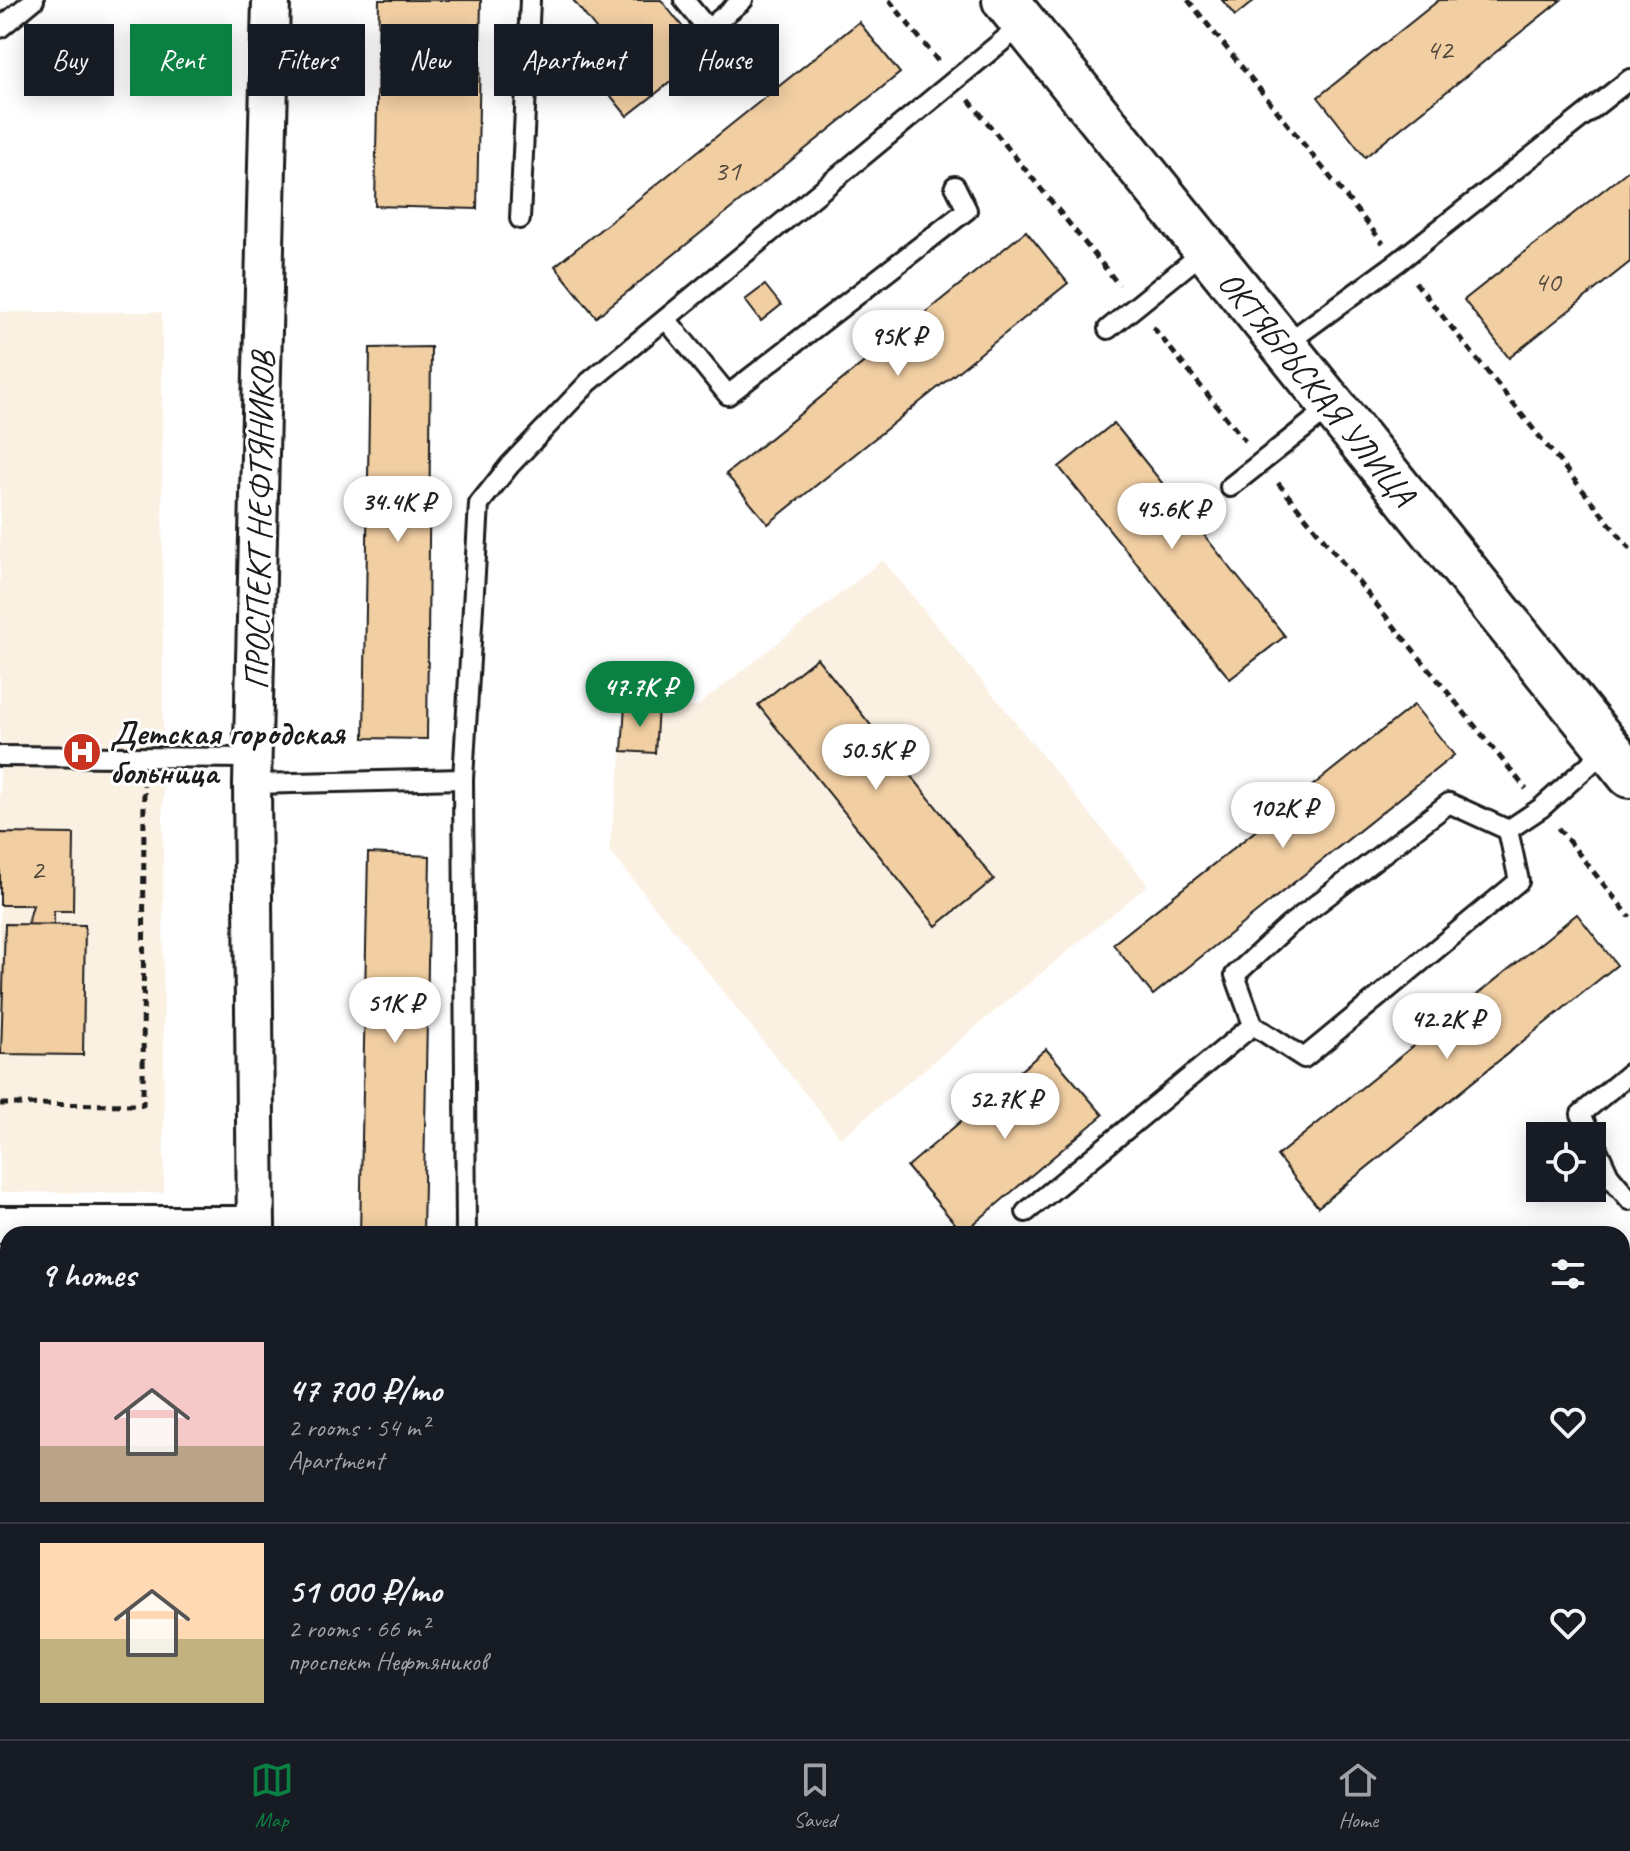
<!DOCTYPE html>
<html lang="en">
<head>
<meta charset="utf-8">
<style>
  body { margin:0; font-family:Caveat,sans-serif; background:#242831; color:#f1f3f6; height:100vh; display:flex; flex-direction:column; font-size:30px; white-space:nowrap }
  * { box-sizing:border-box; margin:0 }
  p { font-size:26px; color:#9ea1a6 }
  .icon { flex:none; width:44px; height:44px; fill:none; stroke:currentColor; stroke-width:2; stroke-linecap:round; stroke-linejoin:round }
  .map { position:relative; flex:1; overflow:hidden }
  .panel { position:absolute; left:0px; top:1226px; width:1630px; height:514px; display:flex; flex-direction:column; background:#171b24; border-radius:24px 24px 0 0; box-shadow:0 4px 20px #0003 }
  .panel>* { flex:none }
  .hud { position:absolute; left:24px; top:24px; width:800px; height:72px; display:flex; gap:16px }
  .buttons { position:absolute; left:1526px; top:1122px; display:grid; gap:16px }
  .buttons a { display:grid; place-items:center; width:80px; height:80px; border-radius:0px; background:#171b24; box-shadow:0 4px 20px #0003; font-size:40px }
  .price { position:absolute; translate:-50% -68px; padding:0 18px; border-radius:28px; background:#fff; color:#222; font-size:26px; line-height:52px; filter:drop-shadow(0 2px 4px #0008) }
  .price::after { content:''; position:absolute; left:50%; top:48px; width:24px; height:18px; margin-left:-12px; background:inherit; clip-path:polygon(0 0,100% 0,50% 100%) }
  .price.current { background:#0b8043; color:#fff }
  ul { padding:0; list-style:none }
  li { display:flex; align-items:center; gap:24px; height:200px; padding:0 40px }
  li+li { border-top:2px solid #363941 }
  li span { display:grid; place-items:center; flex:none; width:224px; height:160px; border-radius:0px; color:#555 }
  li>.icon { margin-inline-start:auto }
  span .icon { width:96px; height:96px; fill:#fffc; stroke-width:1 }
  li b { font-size:34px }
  h2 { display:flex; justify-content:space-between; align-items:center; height:96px; padding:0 40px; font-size:34px }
  .tag { padding:0 28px; border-radius:0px; background:#171b24; box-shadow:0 4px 20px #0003; font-size:28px; line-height:72px }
  .tag.current { background:#0b8043; color:#fff }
  .menu { display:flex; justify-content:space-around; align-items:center; height:112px; border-top:2px solid #363941; background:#171b24; font-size:22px; color:#9ea1a6 }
  .menu a { display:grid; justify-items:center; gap:4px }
  .menu .current { color:#0b8043 }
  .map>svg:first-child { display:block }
  .built { fill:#fbf1e3 }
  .building { fill:#f2cfa3; stroke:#1c1c1c; stroke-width:2 }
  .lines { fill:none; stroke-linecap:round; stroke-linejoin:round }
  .lane-casing { stroke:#1c1c1c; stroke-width:24 }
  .street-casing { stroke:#1c1c1c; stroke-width:42 }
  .secondary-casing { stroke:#1c1c1c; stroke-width:50 }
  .path { stroke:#1c1c1c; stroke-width:5; stroke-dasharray:8 6; stroke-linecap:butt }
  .lane { stroke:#fff; stroke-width:18 }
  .street { stroke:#fff; stroke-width:36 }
  .secondary { stroke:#fff; stroke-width:44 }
  .labels { text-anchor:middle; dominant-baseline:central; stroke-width:6; stroke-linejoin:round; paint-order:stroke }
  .number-label { font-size:30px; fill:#52493e }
  .street-label { font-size:34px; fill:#1c1c1c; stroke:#fff }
  .poi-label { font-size:34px; font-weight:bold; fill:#1c1c1c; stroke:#fff; text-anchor:start }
</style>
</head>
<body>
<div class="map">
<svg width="1630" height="1739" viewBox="0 0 1630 1739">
  <rect width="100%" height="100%" fill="#fff"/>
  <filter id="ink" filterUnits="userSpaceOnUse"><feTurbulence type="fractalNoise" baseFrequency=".0125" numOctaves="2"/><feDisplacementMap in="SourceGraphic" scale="16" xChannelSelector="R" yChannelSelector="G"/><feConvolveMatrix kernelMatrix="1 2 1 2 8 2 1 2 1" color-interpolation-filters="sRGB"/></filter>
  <g filter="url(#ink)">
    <g class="built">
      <path d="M0,312H162L164,1193L0,1192Z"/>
      <path d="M883,560L1148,885L841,1138L609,850L622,751L625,705L696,707Z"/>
      <path d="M1622,1385L1630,1395V1739H1170L1165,1732H1622Z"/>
      <path d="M705,1732H756L953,1739H705Z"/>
    </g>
    <g class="building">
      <path d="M379,0H481L477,209L375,206Z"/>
      <path d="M573,0H661L705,55L627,116L606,90L630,72Z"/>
      <path d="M1222,0H1255L1235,16Z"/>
      <path d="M1439,0H1561L1365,157L1318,97Z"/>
      <path d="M859,22L900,73L596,317L555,266Z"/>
      <path d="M1630,169V262L1509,358L1464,300Z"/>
      <path d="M1026,231L1068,283L768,524L726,474Z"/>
      <path d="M765,285L781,305L761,321L745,300Z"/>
      <path d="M431,347L427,739L364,738L370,348Z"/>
      <path d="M1114,423L1285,636L1230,679L1059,467Z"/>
      <path d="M817,658L994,879L936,926L758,705Z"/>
      <path d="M625,705L658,707L655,753L622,751Z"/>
      <path d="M1414,705L1454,755L1153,995L1113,944Z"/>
      <path d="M0,833L74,834L73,911H54V926H27L33,905H0Z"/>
      <path d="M368,853L430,856L423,1234H360Z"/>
      <path d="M1577,914L1617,965L1318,1207L1277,1156Z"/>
      <path d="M5,924L85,925L83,1055L1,1054Z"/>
      <path d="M1046,1049L1103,1115L963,1233L907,1167Z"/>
      <path d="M0,1313L8,1314V1386L0,1385Z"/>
      <path d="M1622,1498L1630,1508V1601L1622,1607Z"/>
      <rect x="101" y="1732" width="68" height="7"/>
    </g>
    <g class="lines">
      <defs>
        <g id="lane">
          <path d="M684,0L708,29L743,0"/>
          <path d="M0,28L34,0"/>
          <path d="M520,219L530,0"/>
          <path d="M666,319L728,395L967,210L955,186"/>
          <path d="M1108,329L1206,250"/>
          <path d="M1283,346L1398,262L1630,79"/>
          <path d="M1230,487L1332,406"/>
          <path d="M0,756L253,758"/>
          <path d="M252,784L463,779"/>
          <path d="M1253,1025L1235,975L1288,926L1449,803L1508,830"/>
          <path d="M1591,1136L1581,1114L1630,1073"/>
          <path d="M1592,1138L1609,1175L1630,1200"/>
          <path d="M1026,1212L1253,1025L1304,1058L1519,881L1508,830L1541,808L1608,748"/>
          <path d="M466,1234L463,779L479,504L510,465L589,382L1023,24"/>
          <path d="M0,1405H8"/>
          <path d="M0,1614H8"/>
          <path d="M69,1739L70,1732"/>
        </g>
        <g id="street">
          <path d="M0,1225H256"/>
          <path d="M256,1234L252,784L271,0"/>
          <path d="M245,1739V1732"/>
        </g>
        <path id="secondary" d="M1005,0L1630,775"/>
      </defs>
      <use href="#lane" class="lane-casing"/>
      <use href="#street" class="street-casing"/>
      <use href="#secondary" class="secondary-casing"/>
      <g class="path">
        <path d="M889,0L938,61"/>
        <path d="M1188,0L1383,243"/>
        <path d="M969,100L1119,285"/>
        <path d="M1415,282L1630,549"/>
        <path d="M1153,327L1245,441"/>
        <path d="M1278,483L1526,789"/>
        <path d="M1558,828L1630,917"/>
        <path d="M0,1104L143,1105L144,785"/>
      </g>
      <use href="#lane" class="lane"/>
      <use href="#street" class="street"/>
      <use href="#secondary" class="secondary"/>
    </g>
  </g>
  <defs>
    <symbol id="hospital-disc" viewBox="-11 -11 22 22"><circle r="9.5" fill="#c8321e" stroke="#fff"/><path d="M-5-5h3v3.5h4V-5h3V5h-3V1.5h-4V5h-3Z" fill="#fff"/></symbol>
  </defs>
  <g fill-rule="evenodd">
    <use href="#hospital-disc" x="60" y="730" width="44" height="44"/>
  </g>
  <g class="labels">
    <g class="number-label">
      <text x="1439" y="49">42</text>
      <text x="727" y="170">31</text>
      <text x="1547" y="281">40</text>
      <text x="37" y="869">2</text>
    </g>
    <g class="street-label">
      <text transform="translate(1317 388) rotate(51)">ОКТЯБРЬСКАЯ УЛИЦА</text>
      <text transform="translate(259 521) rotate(-89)">ПРОСПЕКТ НЕФТЯНИКОВ</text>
    </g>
    <g class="poi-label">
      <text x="110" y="732">Детская городская<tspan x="110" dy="39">больница</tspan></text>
    </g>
  </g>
</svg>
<div class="buttons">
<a><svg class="icon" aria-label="locate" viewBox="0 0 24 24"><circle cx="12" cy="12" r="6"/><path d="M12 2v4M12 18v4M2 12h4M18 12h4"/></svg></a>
</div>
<b class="price" style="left:898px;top:378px">95K ₽</b>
<b class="price" style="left:398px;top:544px">34.4K ₽</b>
<b class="price" style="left:1172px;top:551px">45.6K ₽</b>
<b class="price current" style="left:640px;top:729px">47.7K ₽</b>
<b class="price" style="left:876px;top:792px">50.5K ₽</b>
<b class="price" style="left:1283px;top:850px">102K ₽</b>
<b class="price" style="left:395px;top:1045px">51K ₽</b>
<b class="price" style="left:1447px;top:1061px">42.2K ₽</b>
<b class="price" style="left:1005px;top:1141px">52.7K ₽</b>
<div class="hud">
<a class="tag">Buy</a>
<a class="tag current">Rent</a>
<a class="tag">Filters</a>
<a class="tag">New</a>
<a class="tag">Apartment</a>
<a class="tag">House</a>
</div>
<section class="panel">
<h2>9 homes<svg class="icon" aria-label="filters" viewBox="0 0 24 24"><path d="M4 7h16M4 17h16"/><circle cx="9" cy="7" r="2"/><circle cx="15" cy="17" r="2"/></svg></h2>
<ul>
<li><span style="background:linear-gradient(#f6c9c9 65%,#b9a48a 0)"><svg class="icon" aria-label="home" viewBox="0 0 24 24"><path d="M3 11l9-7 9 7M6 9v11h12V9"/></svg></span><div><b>47 700 ₽/mo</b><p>2 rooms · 54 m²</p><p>Apartment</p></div><svg class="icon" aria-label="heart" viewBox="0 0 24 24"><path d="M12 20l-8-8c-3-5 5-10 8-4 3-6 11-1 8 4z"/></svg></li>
<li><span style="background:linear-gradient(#ffd9b3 60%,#c2b280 0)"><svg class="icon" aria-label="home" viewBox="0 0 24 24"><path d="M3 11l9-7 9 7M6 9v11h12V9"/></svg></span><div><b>51 000 ₽/mo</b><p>2 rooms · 66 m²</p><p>проспект Нефтяников</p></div><svg class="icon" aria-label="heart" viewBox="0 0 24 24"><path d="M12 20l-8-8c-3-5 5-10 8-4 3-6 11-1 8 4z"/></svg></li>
</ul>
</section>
</div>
<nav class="menu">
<a class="current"><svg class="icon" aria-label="map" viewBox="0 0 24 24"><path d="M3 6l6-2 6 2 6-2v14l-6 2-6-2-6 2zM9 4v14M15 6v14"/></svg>Map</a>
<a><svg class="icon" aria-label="saved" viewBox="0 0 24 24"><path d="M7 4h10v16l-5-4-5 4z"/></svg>Saved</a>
<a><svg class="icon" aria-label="home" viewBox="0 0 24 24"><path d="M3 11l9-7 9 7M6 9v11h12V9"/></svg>Home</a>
</nav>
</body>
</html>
